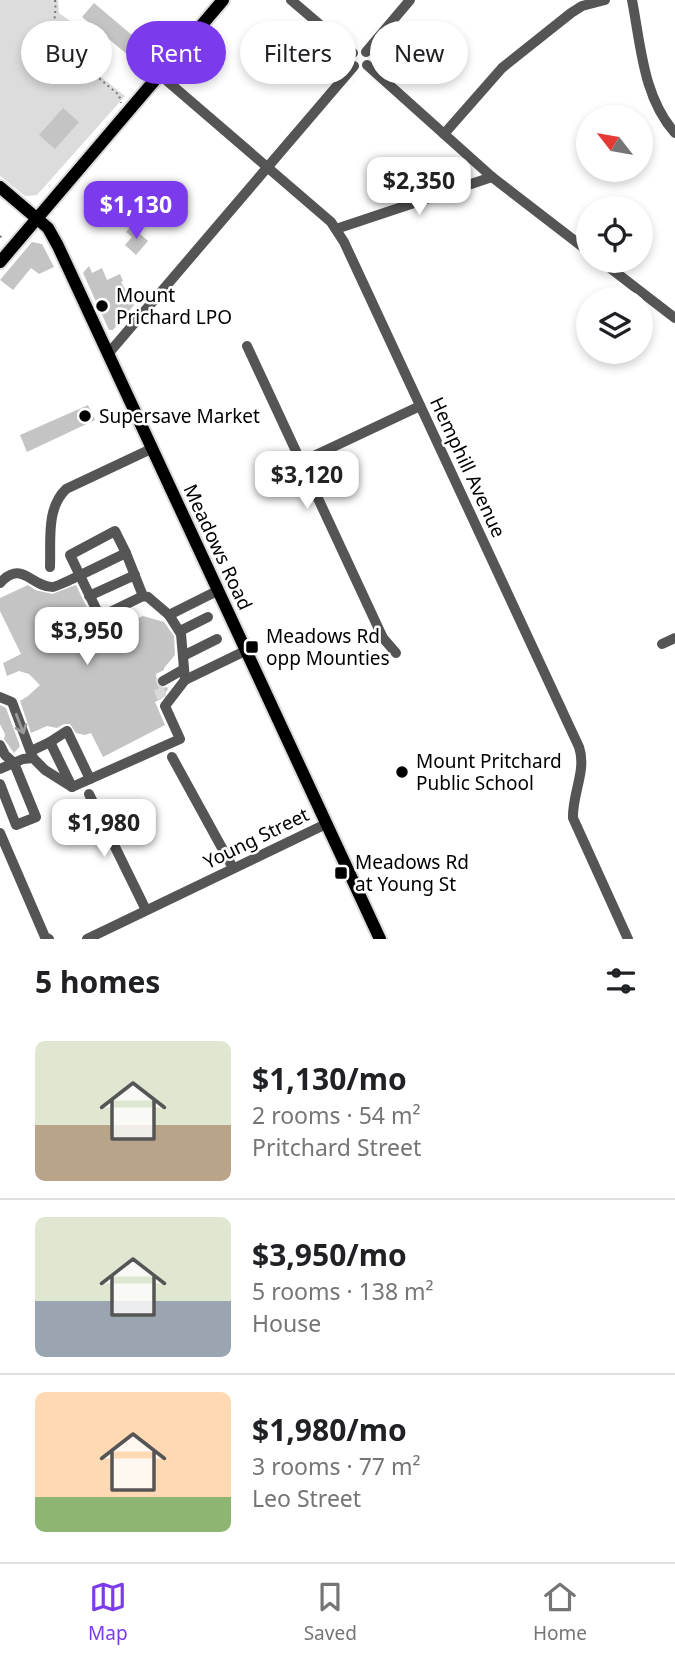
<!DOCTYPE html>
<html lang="en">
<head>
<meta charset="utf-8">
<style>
  body { margin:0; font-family:"Noto Sans",sans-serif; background:#f6f6f6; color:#202124; height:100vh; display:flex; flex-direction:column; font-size:26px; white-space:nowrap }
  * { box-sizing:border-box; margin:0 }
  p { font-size:23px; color:#757577 }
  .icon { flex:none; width:38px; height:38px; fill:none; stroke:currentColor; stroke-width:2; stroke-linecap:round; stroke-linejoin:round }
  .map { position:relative; height:939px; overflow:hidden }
  .side { display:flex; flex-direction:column; background:#fff; flex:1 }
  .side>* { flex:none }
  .top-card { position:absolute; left:21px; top:21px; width:634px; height:63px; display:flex; gap:14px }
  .needle { width:46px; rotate:301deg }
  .controls { position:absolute; left:576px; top:105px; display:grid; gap:14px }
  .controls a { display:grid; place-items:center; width:77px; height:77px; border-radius:50%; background:#fff; box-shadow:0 4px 10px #0003; font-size:35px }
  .price { position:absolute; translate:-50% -60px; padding:0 16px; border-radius:14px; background:#fff; color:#222; font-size:23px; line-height:46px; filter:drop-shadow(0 2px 4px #0008) }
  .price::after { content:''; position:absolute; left:50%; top:42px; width:21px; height:16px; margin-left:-10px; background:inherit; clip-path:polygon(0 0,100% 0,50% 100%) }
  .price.on { background:#7c3aed; color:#fff }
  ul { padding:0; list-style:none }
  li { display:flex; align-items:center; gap:21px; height:175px; padding:0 35px }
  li+li { border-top:2px solid #e0e0e0 }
  li span { display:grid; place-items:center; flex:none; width:196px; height:140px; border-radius:10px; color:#555 }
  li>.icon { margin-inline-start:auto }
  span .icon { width:84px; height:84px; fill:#fffc; stroke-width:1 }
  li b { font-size:30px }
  h2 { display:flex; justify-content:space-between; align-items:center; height:84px; padding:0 35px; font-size:30px }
  .tag { padding:0 24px; border-radius:32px; background:#fff; box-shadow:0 4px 10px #0003; font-size:24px; line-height:63px }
  .tag.on { background:#7c3aed; color:#fff }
  .tab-bar { display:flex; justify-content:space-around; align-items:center; height:98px; border-top:2px solid #e0e0e0; background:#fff; font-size:19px; color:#757577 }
  .tab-bar a { display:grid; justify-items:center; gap:4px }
  .tab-bar .on { color:#7c3aed }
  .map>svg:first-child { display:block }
  .green { fill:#dcdcdc }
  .building { fill:#c4c4c4 }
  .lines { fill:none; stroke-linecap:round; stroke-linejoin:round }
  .minor-tunnel { stroke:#d9d9d9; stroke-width:10; stroke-dasharray:10 5; stroke-linecap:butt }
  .major-casing { stroke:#dbdbdb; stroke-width:16 }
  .path { stroke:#777; stroke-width:2; stroke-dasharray:2 3.5; stroke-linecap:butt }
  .minor { stroke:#555; stroke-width:10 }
  .major { stroke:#000; stroke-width:12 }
  .oneway { stroke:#999 }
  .poi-dot { fill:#000; stroke:#fff; stroke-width:2.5 }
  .labels { text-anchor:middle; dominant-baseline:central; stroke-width:5; stroke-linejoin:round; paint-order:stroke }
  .poi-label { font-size:19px; fill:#000; stroke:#fff; text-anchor:start }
  .street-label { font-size:19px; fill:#000; stroke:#fff }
</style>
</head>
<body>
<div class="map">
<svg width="675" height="939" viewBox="0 0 675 939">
  <rect width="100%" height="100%" fill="#fff"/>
  <path class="green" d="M0,0H58L59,13L73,23L58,43L125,96L37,195L25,196L0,176Z"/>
  <g class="building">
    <path d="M94,3L139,41L128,55L82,17Z"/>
    <path d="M63,108L79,122L55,149L39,135Z"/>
    <path d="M131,226L148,241L136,255L125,245L132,237L126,232Z"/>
    <path d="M32,242L42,244L54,267L39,274L31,268L13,290L0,280Z"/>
    <path d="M89,266L92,273L102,268L107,280L120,274L123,281L121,282L134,305L113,330H109L83,273Z"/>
    <path d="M88,405L95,420L27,452L20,435Z"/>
    <path d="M28,585L35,590L52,594L76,585L93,620L99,624L120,626L143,616L164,622L174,636L175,655L164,668V670L156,674L157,685L162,688L167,687L168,689L161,699L155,702L165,725L103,757L91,733L85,735L76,733L70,724H64L57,728L47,726L31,733L20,701L28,696L40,685L29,674L19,671L7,676L3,663L21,654L0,611V598Z"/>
    <path d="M0,705L6,708L20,746L14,753L4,739L5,734L0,724Z"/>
  </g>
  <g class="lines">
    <path class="minor-tunnel" d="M162,698L157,684L163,681"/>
    <defs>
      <g id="major">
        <path d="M0,187L48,228L58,246L380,939"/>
        <path d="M0,262L223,0"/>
      </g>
    </defs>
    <use href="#major" class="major-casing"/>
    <g class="path">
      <path d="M55,0C57,13 52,25 54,37L69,48L75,58L119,95L121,103"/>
      <path d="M0,236L4,240"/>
    </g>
    <g class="minor">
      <path d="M291,0L353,53"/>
      <path d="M632,0C641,46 643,97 675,133"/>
      <path d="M366,52L410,0"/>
      <path d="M367,65L492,177L588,251"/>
      <path d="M159,74L331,222L344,242L579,747C587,770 572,794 573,818L628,939"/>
      <path d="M444,134L502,68L571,13L582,6L605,0"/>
      <path d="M336,229L492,177"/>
      <path d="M601,261L675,318"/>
      <path d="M247,346L383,638L396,653"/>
      <path d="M108,354L354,66"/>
      <path d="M301,462L420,406"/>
      <path d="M126,553L115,531L70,555L100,617L143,596"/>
      <path d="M50,567C51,541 46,508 66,489L151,449"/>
      <path d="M0,583C22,559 31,587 53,587C58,587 115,558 126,553L143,596L148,597L169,615L217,591"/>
      <path d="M89,596L135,575"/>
      <path d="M169,615L181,634L185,680"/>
      <path d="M180,631L208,617"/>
      <path d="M662,644L675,638"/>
      <path d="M183,656L217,639"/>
      <path d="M163,681L184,669"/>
      <path d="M0,697L12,702L33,758"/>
      <path d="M50,742L67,731L90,779"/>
      <path d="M0,745L5,755L14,763L36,817L16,825L0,784"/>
      <path d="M31,751L50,742L72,787"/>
      <path d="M172,757L233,868"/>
      <path d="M0,769L23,759L33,758L45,770L72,787L180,739L165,706L185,680L245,651"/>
      <path d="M89,794L146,910"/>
      <path d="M0,833L45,937L49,939"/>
      <path d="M87,939L326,824"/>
    </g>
    <use href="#major" class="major"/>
  </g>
  <defs><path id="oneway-shaft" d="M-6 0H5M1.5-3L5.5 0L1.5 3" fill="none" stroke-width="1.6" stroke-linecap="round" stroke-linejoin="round" transform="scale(1.75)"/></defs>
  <use class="oneway" href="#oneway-shaft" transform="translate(20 724) rotate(69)"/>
  <g class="poi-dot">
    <circle cx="102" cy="306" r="7"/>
    <circle cx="85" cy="416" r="7"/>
    <rect x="245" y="640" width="14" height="14" rx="3.5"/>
    <circle cx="402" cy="772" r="7"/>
    <rect x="334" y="866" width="14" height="14" rx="3.5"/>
  </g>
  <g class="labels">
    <g class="poi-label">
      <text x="116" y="295">Mount<tspan x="116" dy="22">Prichard LPO</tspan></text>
      <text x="99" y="416">Supersave Market</text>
      <text x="266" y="636">Meadows Rd<tspan x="266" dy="22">opp Mounties</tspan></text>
      <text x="416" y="761">Mount Pritchard<tspan x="416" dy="22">Public School</tspan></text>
      <text x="355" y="862">Meadows Rd<tspan x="355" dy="22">at Young St</tspan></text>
    </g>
    <g class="street-label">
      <text transform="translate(468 467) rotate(65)">Hemphill Avenue</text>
      <text transform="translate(218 547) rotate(65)">Meadows Road</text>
      <text transform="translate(256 838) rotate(-26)">Young Street</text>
    </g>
  </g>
</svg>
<div class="controls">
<a><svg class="needle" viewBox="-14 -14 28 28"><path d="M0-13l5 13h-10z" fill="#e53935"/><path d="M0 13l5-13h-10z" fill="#757577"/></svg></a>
<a><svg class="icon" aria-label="locate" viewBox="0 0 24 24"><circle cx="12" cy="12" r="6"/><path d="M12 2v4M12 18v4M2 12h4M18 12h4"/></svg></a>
<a><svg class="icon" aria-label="layers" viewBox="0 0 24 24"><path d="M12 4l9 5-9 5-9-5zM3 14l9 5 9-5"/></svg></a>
</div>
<b class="price" style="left:419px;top:217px">$2,350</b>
<b class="price on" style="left:136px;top:241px">$1,130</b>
<b class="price" style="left:307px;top:511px">$3,120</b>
<b class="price" style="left:87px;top:667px">$3,950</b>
<b class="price" style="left:104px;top:859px">$1,980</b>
<div class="top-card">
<a class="tag">Buy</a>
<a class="tag on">Rent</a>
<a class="tag">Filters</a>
<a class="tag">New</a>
</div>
</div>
<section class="side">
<h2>5 homes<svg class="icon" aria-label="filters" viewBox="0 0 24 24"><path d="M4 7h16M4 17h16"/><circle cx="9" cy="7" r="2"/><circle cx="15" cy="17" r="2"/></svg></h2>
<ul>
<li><span style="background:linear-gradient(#dfe7d0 60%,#b9a48a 0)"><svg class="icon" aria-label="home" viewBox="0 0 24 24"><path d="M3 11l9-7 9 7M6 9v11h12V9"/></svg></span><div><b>$1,130/mo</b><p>2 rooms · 54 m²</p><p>Pritchard Street</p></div></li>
<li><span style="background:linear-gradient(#dfe7d0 60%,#9aa5b1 0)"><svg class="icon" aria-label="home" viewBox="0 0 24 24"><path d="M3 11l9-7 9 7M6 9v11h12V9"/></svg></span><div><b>$3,950/mo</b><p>5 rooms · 138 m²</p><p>House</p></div></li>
<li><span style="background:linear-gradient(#ffd9b3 75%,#8fb573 0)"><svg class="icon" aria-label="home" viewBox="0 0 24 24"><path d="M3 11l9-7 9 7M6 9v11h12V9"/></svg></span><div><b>$1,980/mo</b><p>3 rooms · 77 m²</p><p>Leo Street</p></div></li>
</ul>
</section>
<nav class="tab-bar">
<a class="on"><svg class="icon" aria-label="map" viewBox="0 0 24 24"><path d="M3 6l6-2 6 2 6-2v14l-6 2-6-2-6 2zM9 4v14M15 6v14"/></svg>Map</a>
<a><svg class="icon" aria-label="saved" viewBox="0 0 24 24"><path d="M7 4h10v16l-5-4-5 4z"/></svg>Saved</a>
<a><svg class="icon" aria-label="home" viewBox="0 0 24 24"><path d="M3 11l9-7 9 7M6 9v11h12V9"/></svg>Home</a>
</nav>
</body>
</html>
